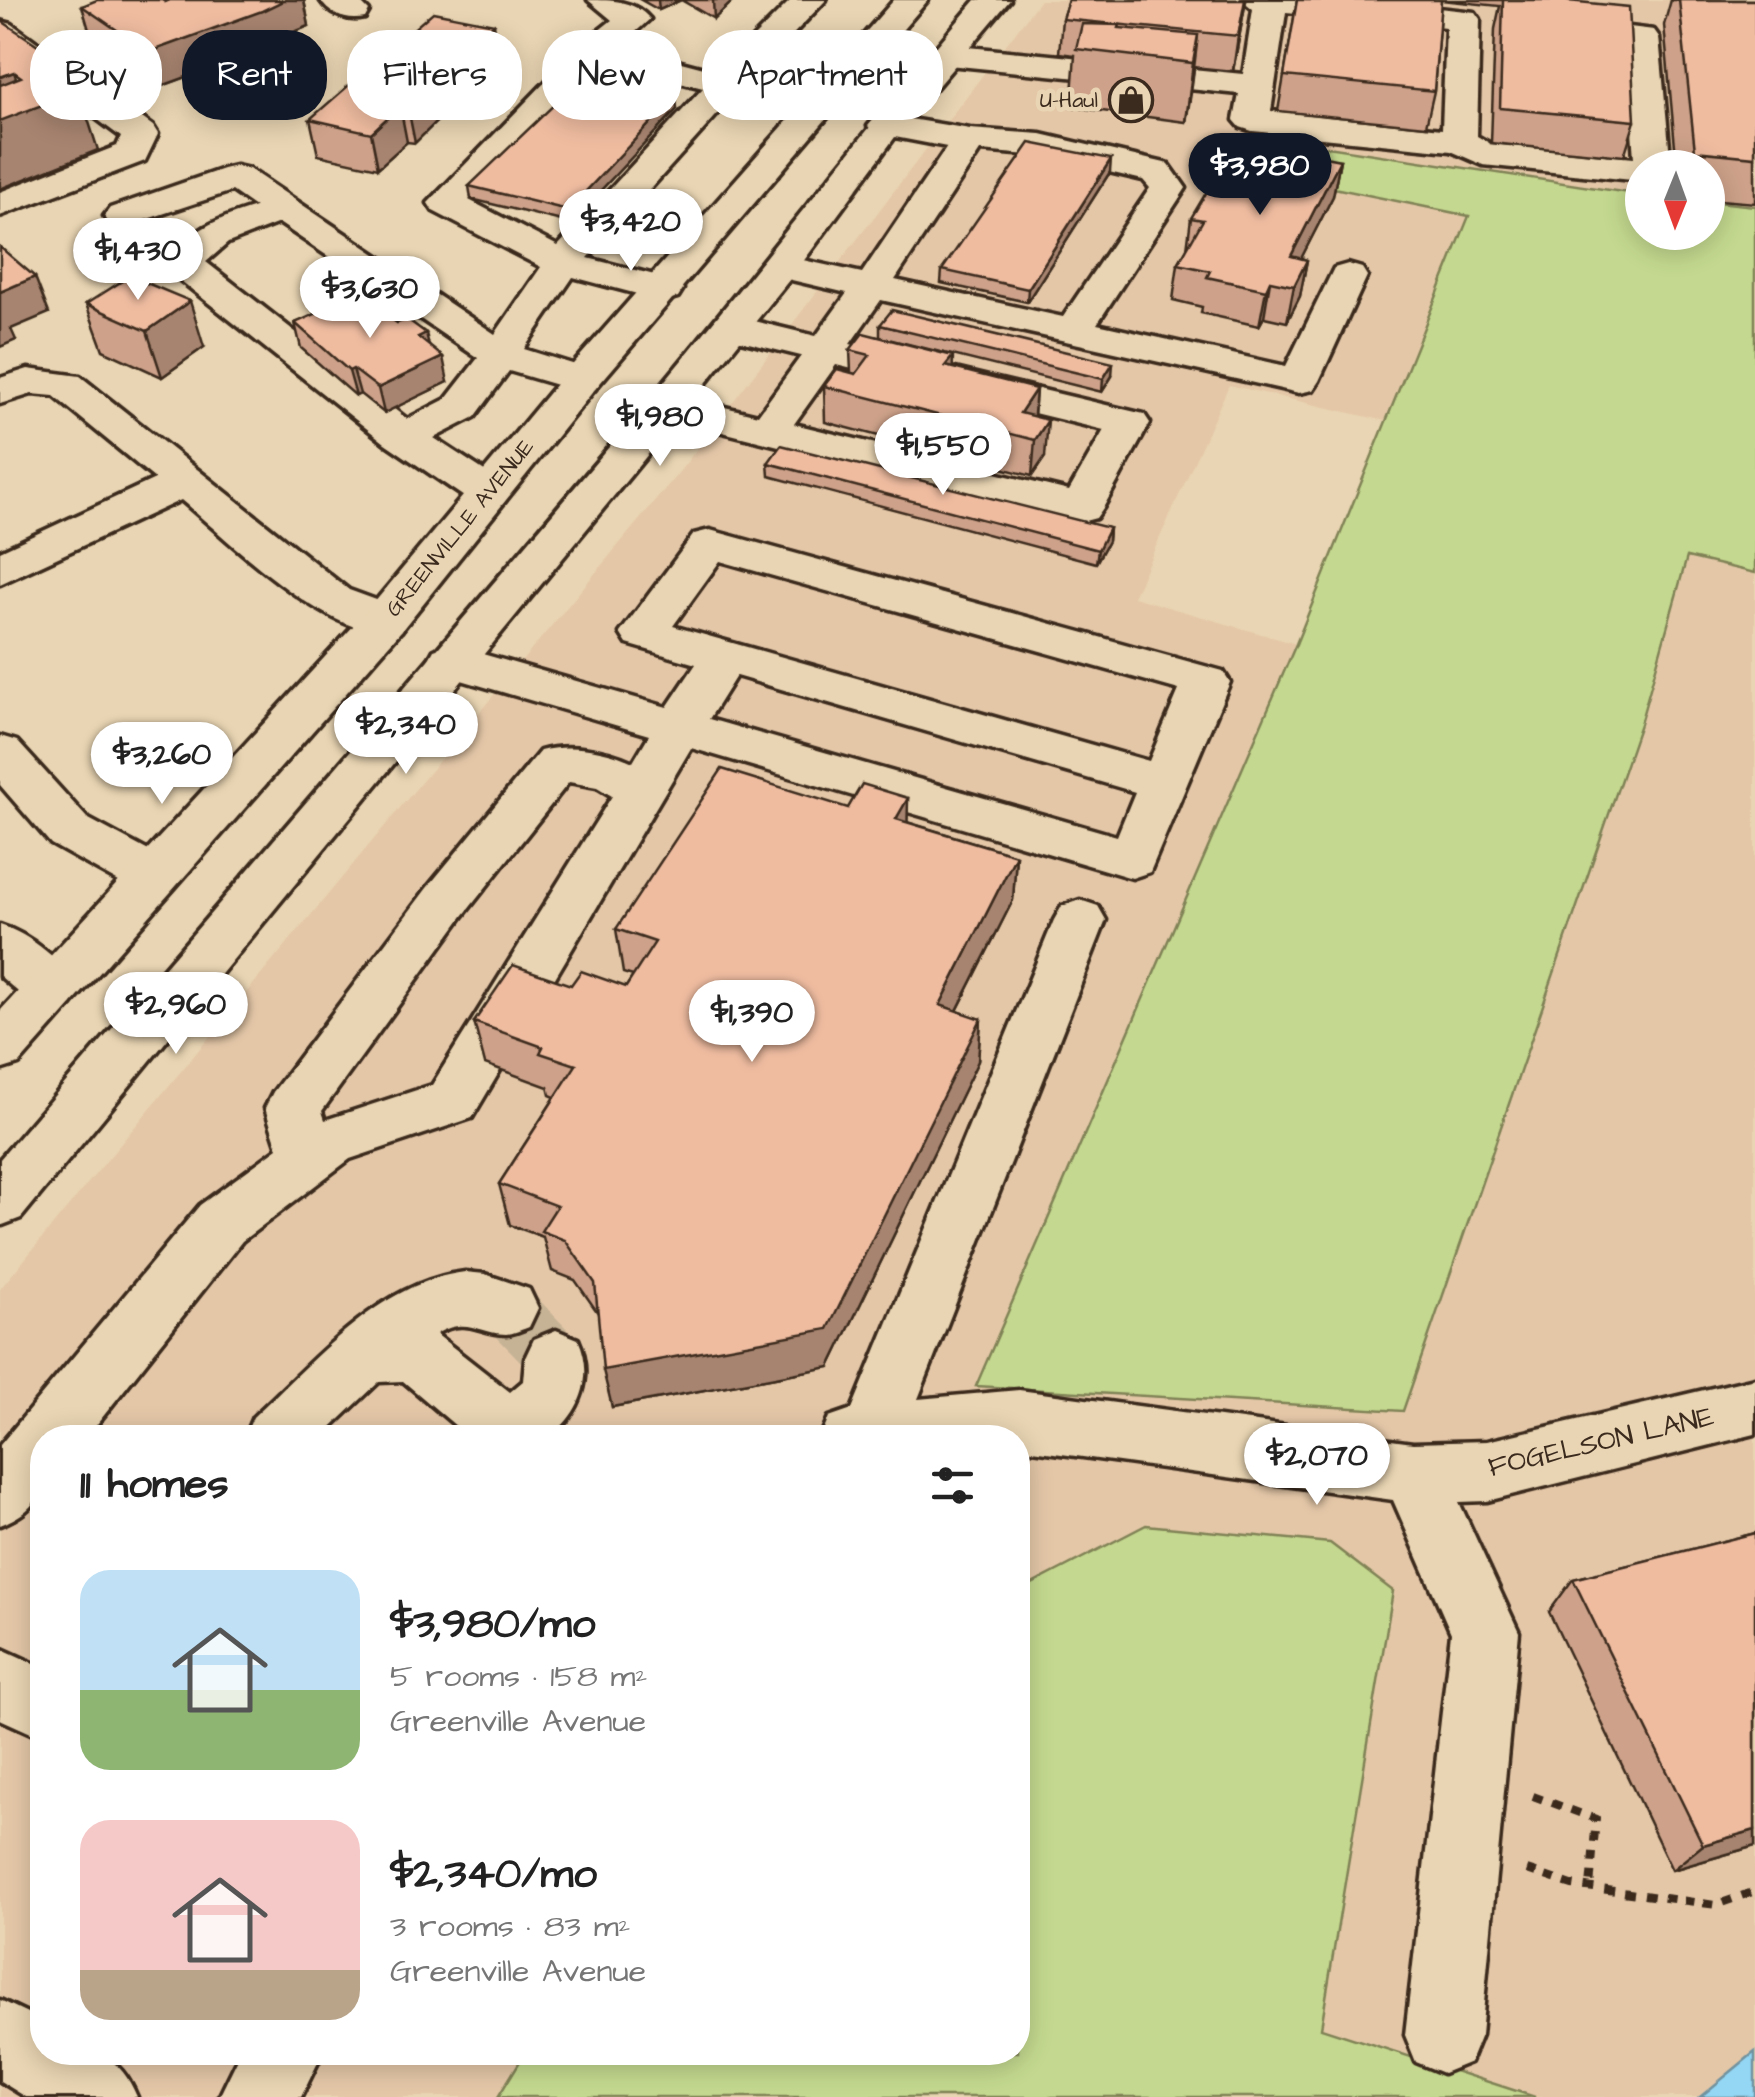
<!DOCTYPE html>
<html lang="en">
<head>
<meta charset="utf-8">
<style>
  body { margin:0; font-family:"Architects Daughter",sans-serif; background:#f2f2f2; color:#222; height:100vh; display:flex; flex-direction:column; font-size:38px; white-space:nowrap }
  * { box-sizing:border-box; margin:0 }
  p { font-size:32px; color:#767676 }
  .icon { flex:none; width:55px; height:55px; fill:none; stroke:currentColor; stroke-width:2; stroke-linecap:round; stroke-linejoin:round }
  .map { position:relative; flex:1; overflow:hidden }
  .sheet { position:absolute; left:30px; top:1425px; width:1000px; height:640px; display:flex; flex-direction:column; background:#fff; border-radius:40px; box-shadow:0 5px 25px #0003 }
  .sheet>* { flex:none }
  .top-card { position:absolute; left:30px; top:30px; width:1000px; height:90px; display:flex; gap:20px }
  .needle { width:65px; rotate:181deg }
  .tools { position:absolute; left:1625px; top:150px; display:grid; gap:20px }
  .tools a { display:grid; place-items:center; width:100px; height:100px; border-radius:50%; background:#fff; box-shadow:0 5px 25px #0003; font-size:50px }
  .price { position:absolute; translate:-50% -85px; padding:0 22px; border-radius:35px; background:#fff; color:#222; font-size:32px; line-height:65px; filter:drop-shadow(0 2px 5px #0008) }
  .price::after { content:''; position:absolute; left:50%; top:60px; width:30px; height:22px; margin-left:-15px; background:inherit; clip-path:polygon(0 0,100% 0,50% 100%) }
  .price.selected { background:#111827; color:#fff }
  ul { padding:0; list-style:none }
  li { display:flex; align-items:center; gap:30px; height:250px; padding:0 50px }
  li span { display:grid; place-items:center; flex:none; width:280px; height:200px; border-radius:30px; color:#555 }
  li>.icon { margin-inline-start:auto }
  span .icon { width:120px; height:120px; fill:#fffc; stroke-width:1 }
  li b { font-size:42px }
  h2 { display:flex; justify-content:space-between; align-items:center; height:120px; padding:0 50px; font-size:42px }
  .chip { padding:0 35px; border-radius:40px; background:#fff; box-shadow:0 5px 25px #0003; font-size:35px; line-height:90px }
  .chip.selected { background:#111827; color:#fff }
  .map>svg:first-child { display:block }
  .built { fill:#e4c7a7; fill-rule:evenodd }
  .green { fill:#c4d98f; stroke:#808256; stroke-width:2.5 }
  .water { fill:#93d7f5; stroke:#70929f; stroke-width:2.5 }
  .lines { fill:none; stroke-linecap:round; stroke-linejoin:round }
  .minor-tunnel { stroke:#c6b395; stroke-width:56; stroke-dasharray:56 28; stroke-linecap:butt }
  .minor-casing { stroke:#3b2a1e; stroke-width:7 }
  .major-casing { stroke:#3b2a1e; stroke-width:7 }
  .path { stroke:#3b2a1e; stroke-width:8; stroke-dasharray:10 10; stroke-linecap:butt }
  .minor { fill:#e9d5b3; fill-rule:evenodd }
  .major { fill:#e9d5b3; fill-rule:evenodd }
  .wall { fill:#cea28a; stroke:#3b2a1e; stroke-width:2.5 }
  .shaded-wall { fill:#a78470; stroke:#3b2a1e; stroke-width:2.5 }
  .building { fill:#efbca0; stroke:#3b2a1e; stroke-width:2.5 }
  .labels { text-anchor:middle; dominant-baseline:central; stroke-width:9; stroke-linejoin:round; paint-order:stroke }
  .far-poi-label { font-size:22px; fill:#3b2a1e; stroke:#e9d5b3; text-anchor:end }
  .far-street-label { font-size:22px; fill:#3b2a1e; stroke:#e9d5b3 }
  .street-label { font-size:28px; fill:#3b2a1e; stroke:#e9d5b3 }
</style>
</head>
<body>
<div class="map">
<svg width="1755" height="2097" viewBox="0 0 1755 2097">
  <rect width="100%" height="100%" fill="#e9d5b3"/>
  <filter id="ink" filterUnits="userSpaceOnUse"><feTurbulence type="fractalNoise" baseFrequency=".01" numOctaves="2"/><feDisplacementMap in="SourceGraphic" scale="20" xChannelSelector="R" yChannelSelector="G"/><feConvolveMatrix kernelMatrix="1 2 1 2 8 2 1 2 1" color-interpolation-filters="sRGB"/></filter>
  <g filter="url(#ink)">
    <path class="built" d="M1040,0H1734L1755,27V206L1708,201V168H1642V195L1256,136L1238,168L1469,215L1386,421L1229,385L1133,597L1296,644L1640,724L1687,556L1755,573V2097H0V1289L680,471ZM42,1438H1018V2052H42Z"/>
    <g class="green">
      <path d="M1256,136L1642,195V232H1708V201L1755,206V573L1687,557L1640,724L1403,1411L976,1386L1296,644L1469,216L1237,168Z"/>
      <path d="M1146,1525L1330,1543L1393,1591L1321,2028L1535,2097H498L525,2053L1018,2052V1587L1030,1585Z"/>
    </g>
    <path class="water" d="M1755,2052V2097H1700Z"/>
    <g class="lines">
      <path class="minor-tunnel" d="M508,1308L556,1358"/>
      <defs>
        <g id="minor">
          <path d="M320,0H358L369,11L365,18C347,22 330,15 320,0Z"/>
          <path d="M588,0C612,0 634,0 650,19L620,46L719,72L791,0H826L749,80L825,103L830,110L825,117L813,120L733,97L588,258L678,281L683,289L678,297L664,301L573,277L524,349L595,371L601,380L595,389L581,392L509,371L475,417L434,438L503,483L510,493L503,503L488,507L473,503L385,443L171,273L166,265C188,230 217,219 255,207L232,191L123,227L110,224L104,216L110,208L223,169L236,166L249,169L495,334L541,267L433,211L428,203L583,43L612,20ZM602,62L703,88L558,246L469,200ZM279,223L478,358L446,399L407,419L206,262L228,243Z"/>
          <path d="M1242,0H1365L1475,12L1480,19L1477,136L1491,144L1634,158L1626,45L1545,35L1540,28L1545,21L1557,18L1654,30L1659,37L1671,168H1642V181L1483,165L1451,151L1252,131L1240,127L1234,120L1239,94L948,65L936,62L931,55L936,48L948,45L1243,74L1253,9ZM1286,12L1446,27L1442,129L1271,111Z"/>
          <path d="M0,21L12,24L153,126L158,134L145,161L0,216V192L117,146L121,137L0,47Z"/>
          <path d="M886,115L970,129L1041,134L1169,164L1186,188L1097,324L1286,366L1334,268L1348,264L1362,268L1367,276L1319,381L1313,390L1299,393L881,300L850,344L1144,414L1150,423L1103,508L1096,518L1081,522L651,414L645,405L651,396L666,393L758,415L801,356L716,335L710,327L716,319L730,315L816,336L847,293L766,274L761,266L766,258L780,255L862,273L947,147L874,133L868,126L874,119ZM980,151L1041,156L1143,180L1150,188L1063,317L895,280ZM836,365L1104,430L1069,491L794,424Z"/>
          <path d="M28,369L80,376L349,590L401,609L408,620L401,631C337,649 229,540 181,500L0,584V551L155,479L54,396L32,394L0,404V378Z"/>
          <path d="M710,530L1223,671L1230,682L1150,872L1132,878L691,748L472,1118L350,1159L242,1241L86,1438H42C42,1483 48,1507 0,1525V1445L200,1205L278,1148L265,1108L273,1092L427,888L540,751C567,743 607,749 633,762L649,735L434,672L428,661L434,650L451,645L667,707L696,664L627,644L620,633L694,534ZM720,561L1179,690L1149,761L673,626ZM736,676L1135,792L1117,836L709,719ZM569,782L597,787L612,796L432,1085L325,1120L322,1111L463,916Z"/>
          <path d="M0,736L17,741L87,818L171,863L179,877L171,891L153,896L135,891L51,844L0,785Z"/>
          <path d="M1080,900L1098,906L1106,920L918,1399L1019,1390L1413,1443L1487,1441L1755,1378V1434L1487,1501L1459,1502L1519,1632L1481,2035L1470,2062L1443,2073L1416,2062L1405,2035L1451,1633L1393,1500L1018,1448V1438H820L829,1417L852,1409L1054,920L1062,906Z"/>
          <path d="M0,925C30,934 64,962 79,990L71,1005C39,1015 24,997 0,976Z"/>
          <path d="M465,1272L485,1274L529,1289L538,1308L529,1327C523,1329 513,1334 506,1334C477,1333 467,1316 436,1334L510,1392L523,1381L525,1358L534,1339L556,1330L578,1339C595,1376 581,1414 548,1438H470L403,1381L379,1382L320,1438H244L253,1417C313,1362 379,1282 465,1272Z"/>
          <path d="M0,1648L42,1667V1738L0,1719Z"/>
          <path d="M0,2000L42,2020V2052C91,2052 116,2047 137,2097H26L0,2081Z"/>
          <path d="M241,2052H323L301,2097H219Z"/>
        </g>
        <g id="major">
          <path d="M894,0H928L595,389L401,631L19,1064L0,1070V1011L369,609L567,371Z"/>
          <path d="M976,0H1010L898,133L794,274L681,414L21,1218L0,1226V1159C218,905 437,651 653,395C762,264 865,129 976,0Z"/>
        </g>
      </defs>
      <use href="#minor" class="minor-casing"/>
      <use href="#major" class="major-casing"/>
      <g class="path">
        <path d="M1533,1796L1596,1819L1590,1887"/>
        <path d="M1527,1870L1572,1885L1716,1905L1755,1891"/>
      </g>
      <use href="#minor" class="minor"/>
      <use href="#major" class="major"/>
    </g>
    <g class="wall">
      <path d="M170,0H304L309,26L289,34V37L271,46L159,87L92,40L82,6L165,2Z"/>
      <path d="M641,0H734L714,19L681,0L659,10Z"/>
      <path d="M1068,0H1246L1233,71L1194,67L1186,122L1071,107L1075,55L1059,53L1062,19Z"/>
      <path d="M1297,0H1558L1635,121L1624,156L1491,143L1495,29L1500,6L1441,0L1434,91L1426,126L1278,111Z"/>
      <path d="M1671,0H1755V203L1708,199V168H1677L1664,25Z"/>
      <path d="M500,59L415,143L407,142L378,168L318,155L310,119Z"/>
      <path d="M677,109L570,223L471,199L469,186Z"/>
      <path d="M1240,159L1340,160L1333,196L1301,258L1307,260L1300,296L1287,322L1264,317L1259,326L1201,313L1202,307L1173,300L1178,264L1187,249L1191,218L1231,193L1236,184Z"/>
      <path d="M1110,172L1027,302L941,283L942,270Z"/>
      <path d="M86,304L204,347L162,377L103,350Z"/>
      <path d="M351,304L429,346L448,382L384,413L360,394L356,396L301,348L295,323Z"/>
      <path d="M880,325L1112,376L1102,392L880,337Z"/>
      <path d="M850,350L952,368L1036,389L1034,417L1045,457L1032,476L825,422L824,386L851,372Z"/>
      <path d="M768,463L1109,528L1108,541L1096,563L769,476Z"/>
      <path d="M908,798L907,822L1016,855L1013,900L957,1011L981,1019L978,1061L830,1367L612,1407L598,1313L575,1280L552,1271L543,1237L510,1225L499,1184L555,1097L550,1095L548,1087L485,1064L474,1022L571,985L626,987L633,976L623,973L616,929L848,808Z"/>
      <path d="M1755,1533V1846L1672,1870L1549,1612L1573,1579Z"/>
    </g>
    <g class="shaded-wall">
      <path d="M279,0H304L309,26L289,34V37L271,46L159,87L149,52Z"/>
      <path d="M658,0H681L659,10Z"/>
      <path d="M713,0H734L714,19Z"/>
      <path d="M1245,0H1246L1233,71L1238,36Z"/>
      <path d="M494,24L500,59L415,143L408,108Z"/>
      <path d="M1198,35L1191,93L1186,122L1193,63Z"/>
      <path d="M56,57L63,79L72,76L77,92L79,91L98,150L0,189V77L14,72L28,111L49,60Z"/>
      <path d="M676,96L677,109L570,223L568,210Z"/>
      <path d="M400,106L407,142L378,168L371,133Z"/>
      <path d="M1111,159L1110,172L1027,302L1028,289Z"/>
      <path d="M1340,160L1333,196L1288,284L1291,256Z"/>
      <path d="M1307,260L1300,296L1287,322L1294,286Z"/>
      <path d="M35,277L49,313L11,329L16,340L0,347V292Z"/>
      <path d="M1270,281L1264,317L1259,326L1266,290Z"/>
      <path d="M190,301L204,347L162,377L147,331Z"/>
      <path d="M426,333L432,358L418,337Z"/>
      <path d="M953,356L952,392L945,366Z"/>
      <path d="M443,357L448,382L384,413L378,388Z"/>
      <path d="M1113,363L1112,376L1102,392L1103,379Z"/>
      <path d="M353,369L360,394L356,396L349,371Z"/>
      <path d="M1036,389L1033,426L1020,413Z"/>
      <path d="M1048,420L1045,457L1032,476L1035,440Z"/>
      <path d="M1109,528L1108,541L1096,563L1098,550Z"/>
      <path d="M908,798L907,843L896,819Z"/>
      <path d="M1016,855L1013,900L938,1048L940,1005Z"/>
      <path d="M981,1019L978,1061L830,1367L612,1407L603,1370Z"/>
      <path d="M1755,1830V1846L1672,1870L1703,1845Z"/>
    </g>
    <g class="building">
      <path d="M97,0H162L165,2L170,0H279L281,2L262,11L149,52L82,6Z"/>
      <path d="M1068,0H1245L1238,36L1062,19Z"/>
      <path d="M1297,0H1441L1434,91L1284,76Z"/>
      <path d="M1503,0H1558L1629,7L1635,121L1500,108Z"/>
      <path d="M1679,0H1755V157L1695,151Z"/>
      <path d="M433,12L494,24L408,108L400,106L371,133L310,119Z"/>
      <path d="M0,20L56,57L49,60L72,76L63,80L79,91L0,121V85L21,77L14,72L0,77Z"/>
      <path d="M1082,24L1120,25L1119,28L1198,35L1193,63L1076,49Z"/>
      <path d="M609,52L654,62L676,96L568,210L469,186Z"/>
      <path d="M1250,142L1340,160L1291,256L1307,260L1294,286L1270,281L1266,290L1207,277L1210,271L1178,264L1203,220L1191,218L1209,188L1231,193L1249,161L1240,159Z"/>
      <path d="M1030,143L1111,159L1028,289L942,270Z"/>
      <path d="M0,247L35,277L0,292Z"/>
      <path d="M130,276L190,301L147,331L86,304Z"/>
      <path d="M363,298L397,323L407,319L426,333L418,337L443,357L378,388L353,369L349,371L295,323L346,300L351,304Z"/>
      <path d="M892,310L1113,363L1103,379L880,325Z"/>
      <path d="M863,333L953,356L945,366L1036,389L1020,413L1048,420L1035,440L824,386L837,369L856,374L870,355L850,350Z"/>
      <path d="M781,445L1109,528L1098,550L768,463Z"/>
      <path d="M722,769L848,808L862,784L908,798L896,819L1016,855L940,1005L981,1019L828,1329L603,1370L595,1283L565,1240L541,1231L557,1206L499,1184L576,1065L540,1053L543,1047L474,1022L513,965L571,985L581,971L626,987L655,942L616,929Z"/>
      <path d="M1755,1533V1830L1703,1845L1573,1579Z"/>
    </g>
  </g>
  <defs>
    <symbol id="shop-ring" viewBox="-11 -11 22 22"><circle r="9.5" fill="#e9d5b3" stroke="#3b2a1e" stroke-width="1.5"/><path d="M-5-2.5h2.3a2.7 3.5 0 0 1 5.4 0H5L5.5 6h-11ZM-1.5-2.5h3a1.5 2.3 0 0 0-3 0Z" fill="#3b2a1e"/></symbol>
  </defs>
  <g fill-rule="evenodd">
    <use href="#shop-ring" x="1106" y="75" width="50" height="50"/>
  </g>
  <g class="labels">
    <g class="far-poi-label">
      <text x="1098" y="100">U-Haul</text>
    </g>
    <g class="far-street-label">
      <text transform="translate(460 528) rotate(-51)">GREENVILLE AVENUE</text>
    </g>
    <g class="street-label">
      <text transform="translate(1601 1442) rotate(-13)">FOGELSON LANE</text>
    </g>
  </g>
</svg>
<div class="tools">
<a><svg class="needle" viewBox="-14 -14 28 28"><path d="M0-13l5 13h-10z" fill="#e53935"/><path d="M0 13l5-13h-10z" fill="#767676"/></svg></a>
</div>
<b class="price selected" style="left:1260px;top:218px">$3,980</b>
<b class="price" style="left:631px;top:274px">$3,420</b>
<b class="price" style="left:138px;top:303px">$1,430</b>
<b class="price" style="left:370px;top:341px">$3,630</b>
<b class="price" style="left:660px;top:469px">$1,980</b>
<b class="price" style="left:943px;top:498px">$1,550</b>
<b class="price" style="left:406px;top:777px">$2,340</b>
<b class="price" style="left:162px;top:807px">$3,260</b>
<b class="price" style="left:176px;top:1057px">$2,960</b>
<b class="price" style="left:752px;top:1065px">$1,390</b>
<b class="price" style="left:1317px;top:1508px">$2,070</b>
<div class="top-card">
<a class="chip">Buy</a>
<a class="chip selected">Rent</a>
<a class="chip">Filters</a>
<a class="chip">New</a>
<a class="chip">Apartment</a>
</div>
<section class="sheet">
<h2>11 homes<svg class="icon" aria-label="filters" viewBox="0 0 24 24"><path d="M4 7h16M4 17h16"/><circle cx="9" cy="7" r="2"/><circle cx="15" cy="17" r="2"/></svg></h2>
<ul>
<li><span style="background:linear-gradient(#bfe0f5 60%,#8fb573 0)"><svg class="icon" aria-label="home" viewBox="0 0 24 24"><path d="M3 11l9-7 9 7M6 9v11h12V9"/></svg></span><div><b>$3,980/mo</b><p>5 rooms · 158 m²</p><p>Greenville Avenue</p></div></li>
<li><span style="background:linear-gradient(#f6c9c9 75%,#b9a48a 0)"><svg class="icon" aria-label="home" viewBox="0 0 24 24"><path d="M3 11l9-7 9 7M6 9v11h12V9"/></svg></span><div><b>$2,340/mo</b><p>3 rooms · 83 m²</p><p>Greenville Avenue</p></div></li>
</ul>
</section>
</div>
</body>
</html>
